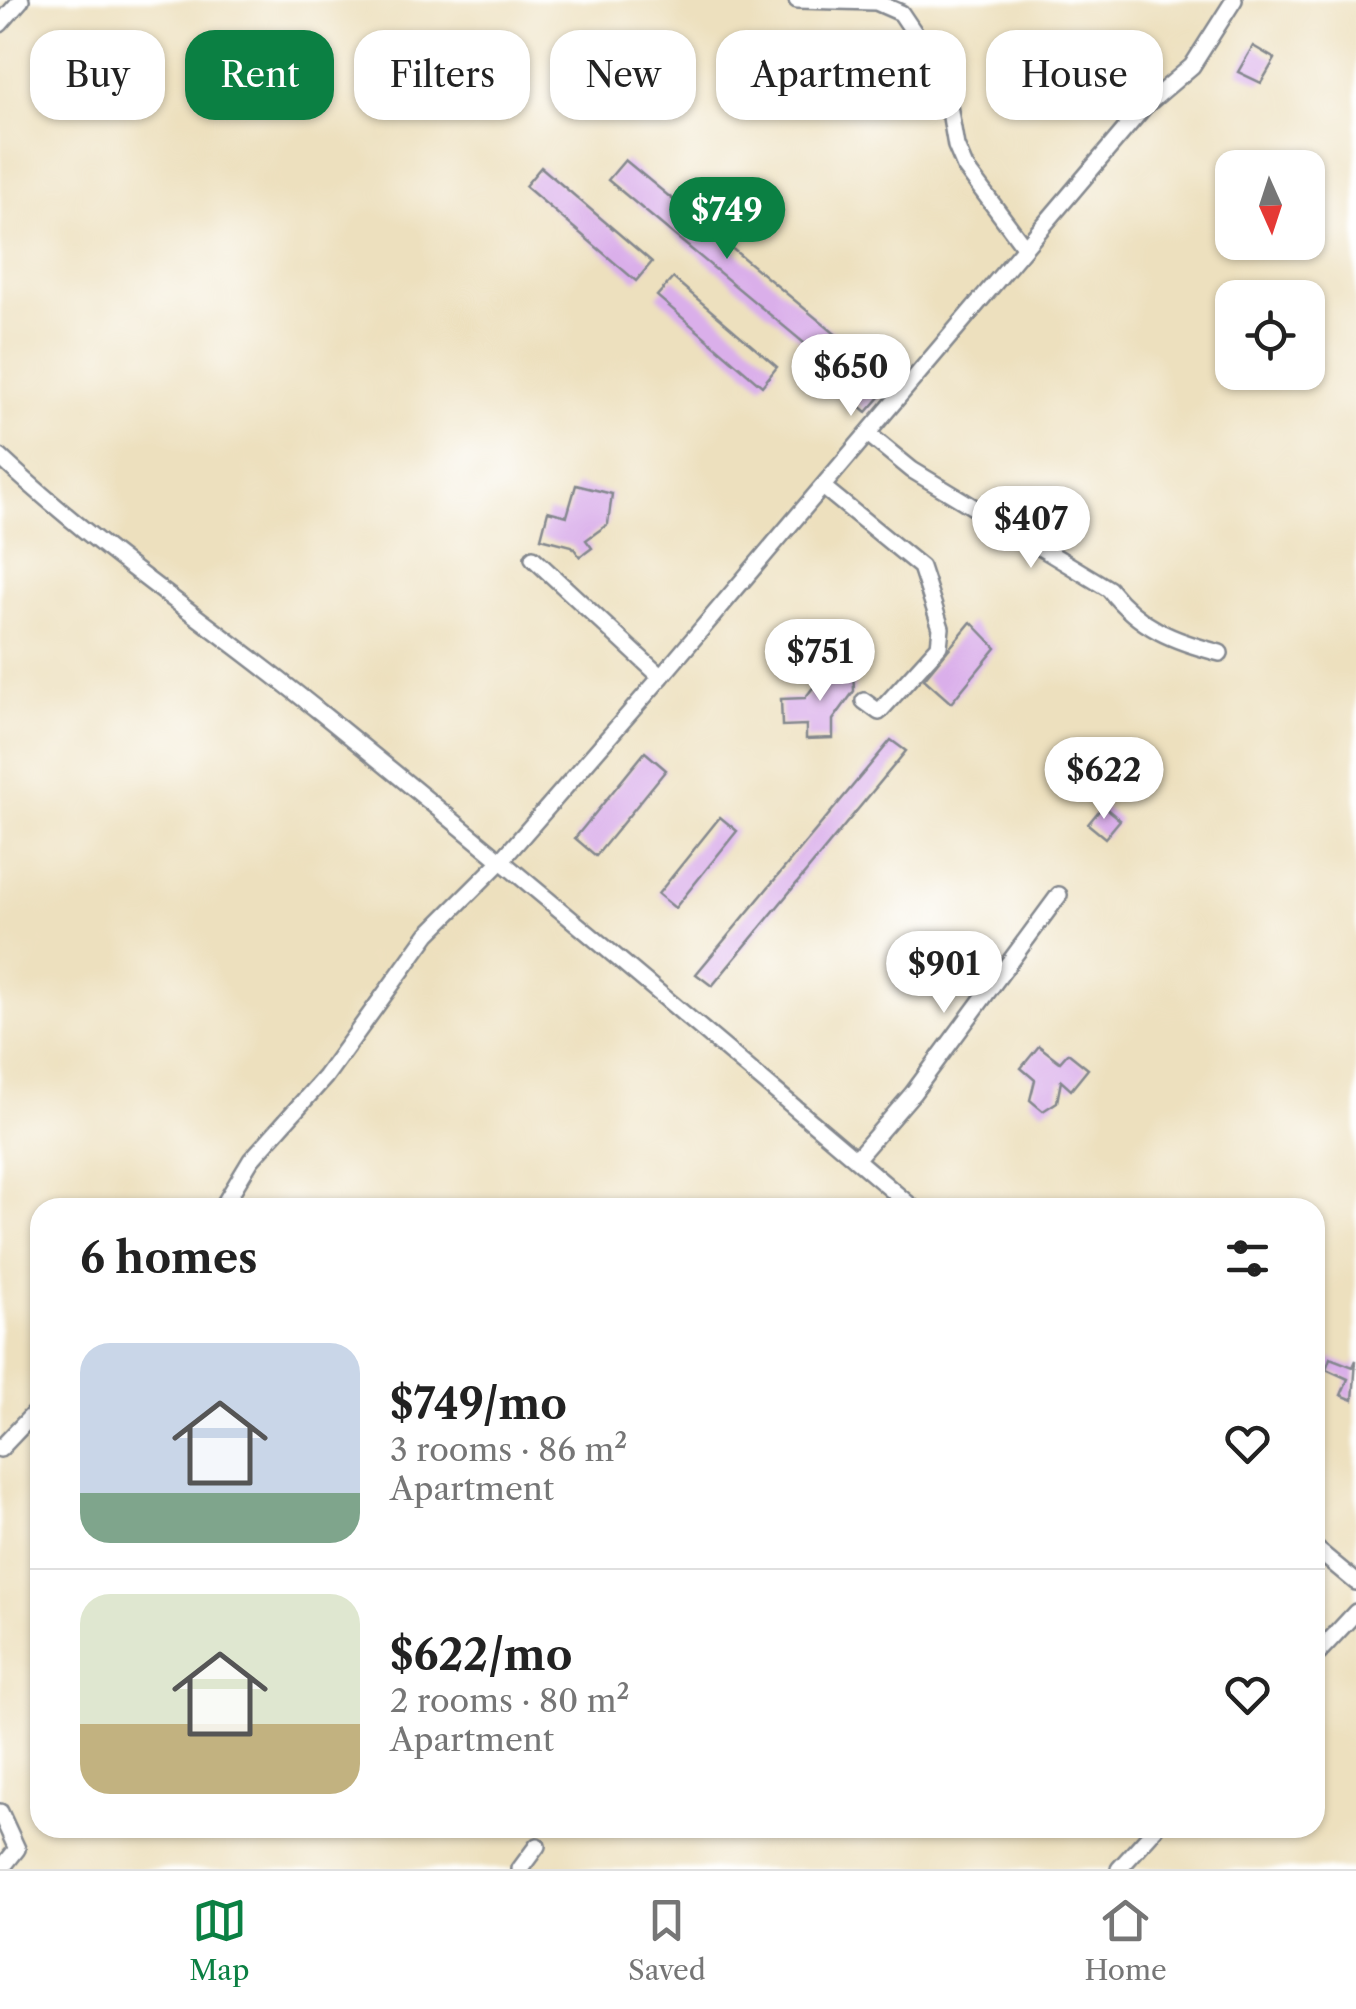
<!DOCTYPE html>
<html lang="en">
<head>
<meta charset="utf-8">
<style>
  body { margin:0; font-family:"Libre Caslon Text",serif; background:#f6f6f6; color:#222; height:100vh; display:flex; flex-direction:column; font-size:38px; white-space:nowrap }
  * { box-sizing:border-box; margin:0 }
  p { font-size:32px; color:#767676 }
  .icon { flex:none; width:55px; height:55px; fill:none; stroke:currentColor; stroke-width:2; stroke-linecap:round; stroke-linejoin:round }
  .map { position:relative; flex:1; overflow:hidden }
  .side { position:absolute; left:30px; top:1198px; width:1295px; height:640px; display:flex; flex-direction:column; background:#fff; border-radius:30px; box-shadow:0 2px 8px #0004 }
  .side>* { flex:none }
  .hud { position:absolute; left:30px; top:30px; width:1298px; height:90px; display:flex; gap:20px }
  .needle { width:65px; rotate:177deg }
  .tools { position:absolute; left:1215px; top:150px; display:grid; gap:20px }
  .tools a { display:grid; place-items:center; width:110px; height:110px; border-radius:20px; background:#fff; box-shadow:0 2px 8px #0004; font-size:50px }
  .price { position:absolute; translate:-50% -85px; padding:0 22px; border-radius:35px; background:#fff; color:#222; font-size:32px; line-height:65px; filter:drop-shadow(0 2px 5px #0008) }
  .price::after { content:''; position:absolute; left:50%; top:60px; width:30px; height:22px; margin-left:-15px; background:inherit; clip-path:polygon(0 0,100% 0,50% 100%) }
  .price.current { background:#0b8043; color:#fff }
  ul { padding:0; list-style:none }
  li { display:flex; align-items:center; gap:30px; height:250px; padding:0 50px }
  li+li { border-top:2px solid #e0e0e0 }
  li span { display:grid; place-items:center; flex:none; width:280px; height:200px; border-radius:30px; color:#555 }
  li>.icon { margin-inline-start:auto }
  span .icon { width:120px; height:120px; fill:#fffc; stroke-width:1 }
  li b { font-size:42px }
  h2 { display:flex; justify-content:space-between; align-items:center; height:120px; padding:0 50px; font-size:42px }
  .pill { padding:0 35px; border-radius:30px; background:#fff; box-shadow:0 2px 8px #0004; font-size:35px; line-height:90px }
  .pill.current { background:#0b8043; color:#fff }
  .menu { display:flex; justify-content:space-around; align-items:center; height:140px; border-top:2px solid #e0e0e0; background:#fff; font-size:28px; color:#767676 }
  .menu a { display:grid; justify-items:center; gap:5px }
  .menu .current { color:#0b8043 }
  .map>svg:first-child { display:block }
  .building { fill:#daafea }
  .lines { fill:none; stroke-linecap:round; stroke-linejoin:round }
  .minor-casing { stroke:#84888e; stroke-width:20 }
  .minor { stroke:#fff; stroke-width:15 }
</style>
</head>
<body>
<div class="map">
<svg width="1356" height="1869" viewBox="0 0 1356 1869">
  <rect width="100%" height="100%" fill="#fff"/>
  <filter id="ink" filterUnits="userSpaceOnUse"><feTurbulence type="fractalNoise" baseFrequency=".01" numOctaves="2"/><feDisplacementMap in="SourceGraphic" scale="20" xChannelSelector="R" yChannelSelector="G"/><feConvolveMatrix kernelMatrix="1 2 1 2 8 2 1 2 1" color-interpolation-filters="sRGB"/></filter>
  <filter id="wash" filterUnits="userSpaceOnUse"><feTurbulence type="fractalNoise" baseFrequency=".0048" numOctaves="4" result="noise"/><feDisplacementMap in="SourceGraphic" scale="40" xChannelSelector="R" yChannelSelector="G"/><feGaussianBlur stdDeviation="2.25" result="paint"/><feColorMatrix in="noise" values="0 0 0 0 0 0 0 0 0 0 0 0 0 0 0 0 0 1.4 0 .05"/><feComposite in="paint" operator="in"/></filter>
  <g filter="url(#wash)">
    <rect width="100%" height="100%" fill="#ede0be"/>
    <g id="blocks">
      <g class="building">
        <path d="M1253,46L1275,59L1261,83L1238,72Z"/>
        <path d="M625,160L845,342L828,363L608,180Z"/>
        <path d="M541,167L652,262L636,281L525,186Z"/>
        <path d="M673,278L777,367L762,386L657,296Z"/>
        <path d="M879,344L898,361L873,390L881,396L867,412L840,389Z"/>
        <path d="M576,485L612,494L608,524L586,540L592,548L580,557L572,546L541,538L548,511L567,516Z"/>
        <path d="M971,622L996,648L951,703L924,679Z"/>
        <path d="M853,667L854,691L833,720V738L806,739V725L782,726L781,699L805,698L828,668Z"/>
        <path d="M891,740L906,751L712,986L696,974Z"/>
        <path d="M645,752L666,770L596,856L575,838Z"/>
        <path d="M1103,806L1120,820L1105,838L1088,824Z"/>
        <path d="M720,817L737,831L675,908L658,894Z"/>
        <path d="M1039,1046L1060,1062L1068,1053L1088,1069L1071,1090L1061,1081L1057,1102L1043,1111L1030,1100L1035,1080L1021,1068Z"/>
        <path d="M1330,1358L1353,1367L1356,1360L1353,1400L1341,1395L1348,1379L1326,1369Z"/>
      </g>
    </g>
  </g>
  <g filter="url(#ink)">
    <use href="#blocks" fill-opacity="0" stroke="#84888e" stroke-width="2.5"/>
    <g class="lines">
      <defs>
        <g id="minor">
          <path d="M797,0L876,2L901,13L944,77L956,146L965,167L1023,245"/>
          <path d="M0,24L21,0"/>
          <path d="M868,434L912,470L1109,589C1140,628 1173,641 1220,653"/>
          <path d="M0,457C100,551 214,626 320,712C520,874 717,1041 913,1208"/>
          <path d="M823,487L921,567L941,628L939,646L879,712L864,701"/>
          <path d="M533,558L661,677"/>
          <path d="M856,1159L913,1093L1059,895"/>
          <path d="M222,1208L251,1160L325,1077L428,934L500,862L661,677L1144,107L1192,66L1234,0"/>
          <path d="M0,1449L40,1407"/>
          <path d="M1315,1548L1356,1582"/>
          <path d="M1315,1656L1356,1612"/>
          <path d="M0,1812L17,1849L1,1869"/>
          <path d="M520,1869L537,1846"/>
          <path d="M1119,1869L1156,1828"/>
        </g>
      </defs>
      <use href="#minor" class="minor-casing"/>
      <use href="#minor" class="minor"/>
    </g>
  </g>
</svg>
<div class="tools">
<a><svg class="needle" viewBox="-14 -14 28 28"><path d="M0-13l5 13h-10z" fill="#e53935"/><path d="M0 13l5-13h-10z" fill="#767676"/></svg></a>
<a><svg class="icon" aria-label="locate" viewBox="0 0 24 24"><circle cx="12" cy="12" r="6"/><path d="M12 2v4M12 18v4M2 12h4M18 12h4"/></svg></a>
</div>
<b class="price current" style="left:727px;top:262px">$749</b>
<b class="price" style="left:851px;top:419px">$650</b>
<b class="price" style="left:1031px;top:571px">$407</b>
<b class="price" style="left:820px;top:704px">$751</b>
<b class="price" style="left:1104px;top:822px">$622</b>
<b class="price" style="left:944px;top:1016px">$901</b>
<div class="hud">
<a class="pill">Buy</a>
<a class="pill current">Rent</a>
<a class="pill">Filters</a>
<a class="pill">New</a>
<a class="pill">Apartment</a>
<a class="pill">House</a>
</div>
<section class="side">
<h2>6 homes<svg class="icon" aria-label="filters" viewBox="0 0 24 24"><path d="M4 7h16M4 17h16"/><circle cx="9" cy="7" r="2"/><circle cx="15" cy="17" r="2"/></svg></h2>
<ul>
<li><span style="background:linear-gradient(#c9d6e8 75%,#7fa58c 0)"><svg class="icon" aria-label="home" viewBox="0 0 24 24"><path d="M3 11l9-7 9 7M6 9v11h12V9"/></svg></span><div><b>$749/mo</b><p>3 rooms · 86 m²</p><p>Apartment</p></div><svg class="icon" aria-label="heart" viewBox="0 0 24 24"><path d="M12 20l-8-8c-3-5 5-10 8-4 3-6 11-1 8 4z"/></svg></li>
<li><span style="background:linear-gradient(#dfe7d0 65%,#c2b280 0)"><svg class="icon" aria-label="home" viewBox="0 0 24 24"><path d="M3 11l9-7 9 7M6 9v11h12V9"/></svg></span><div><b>$622/mo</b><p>2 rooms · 80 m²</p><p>Apartment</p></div><svg class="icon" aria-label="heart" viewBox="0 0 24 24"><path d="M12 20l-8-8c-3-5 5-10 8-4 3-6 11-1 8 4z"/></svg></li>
</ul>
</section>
</div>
<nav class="menu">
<a class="current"><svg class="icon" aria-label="map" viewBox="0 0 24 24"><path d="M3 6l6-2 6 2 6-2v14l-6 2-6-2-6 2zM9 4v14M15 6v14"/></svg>Map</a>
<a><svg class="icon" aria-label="saved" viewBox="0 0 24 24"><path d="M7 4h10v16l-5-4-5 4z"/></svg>Saved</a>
<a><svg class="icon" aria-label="home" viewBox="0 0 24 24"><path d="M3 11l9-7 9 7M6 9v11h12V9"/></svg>Home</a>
</nav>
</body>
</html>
